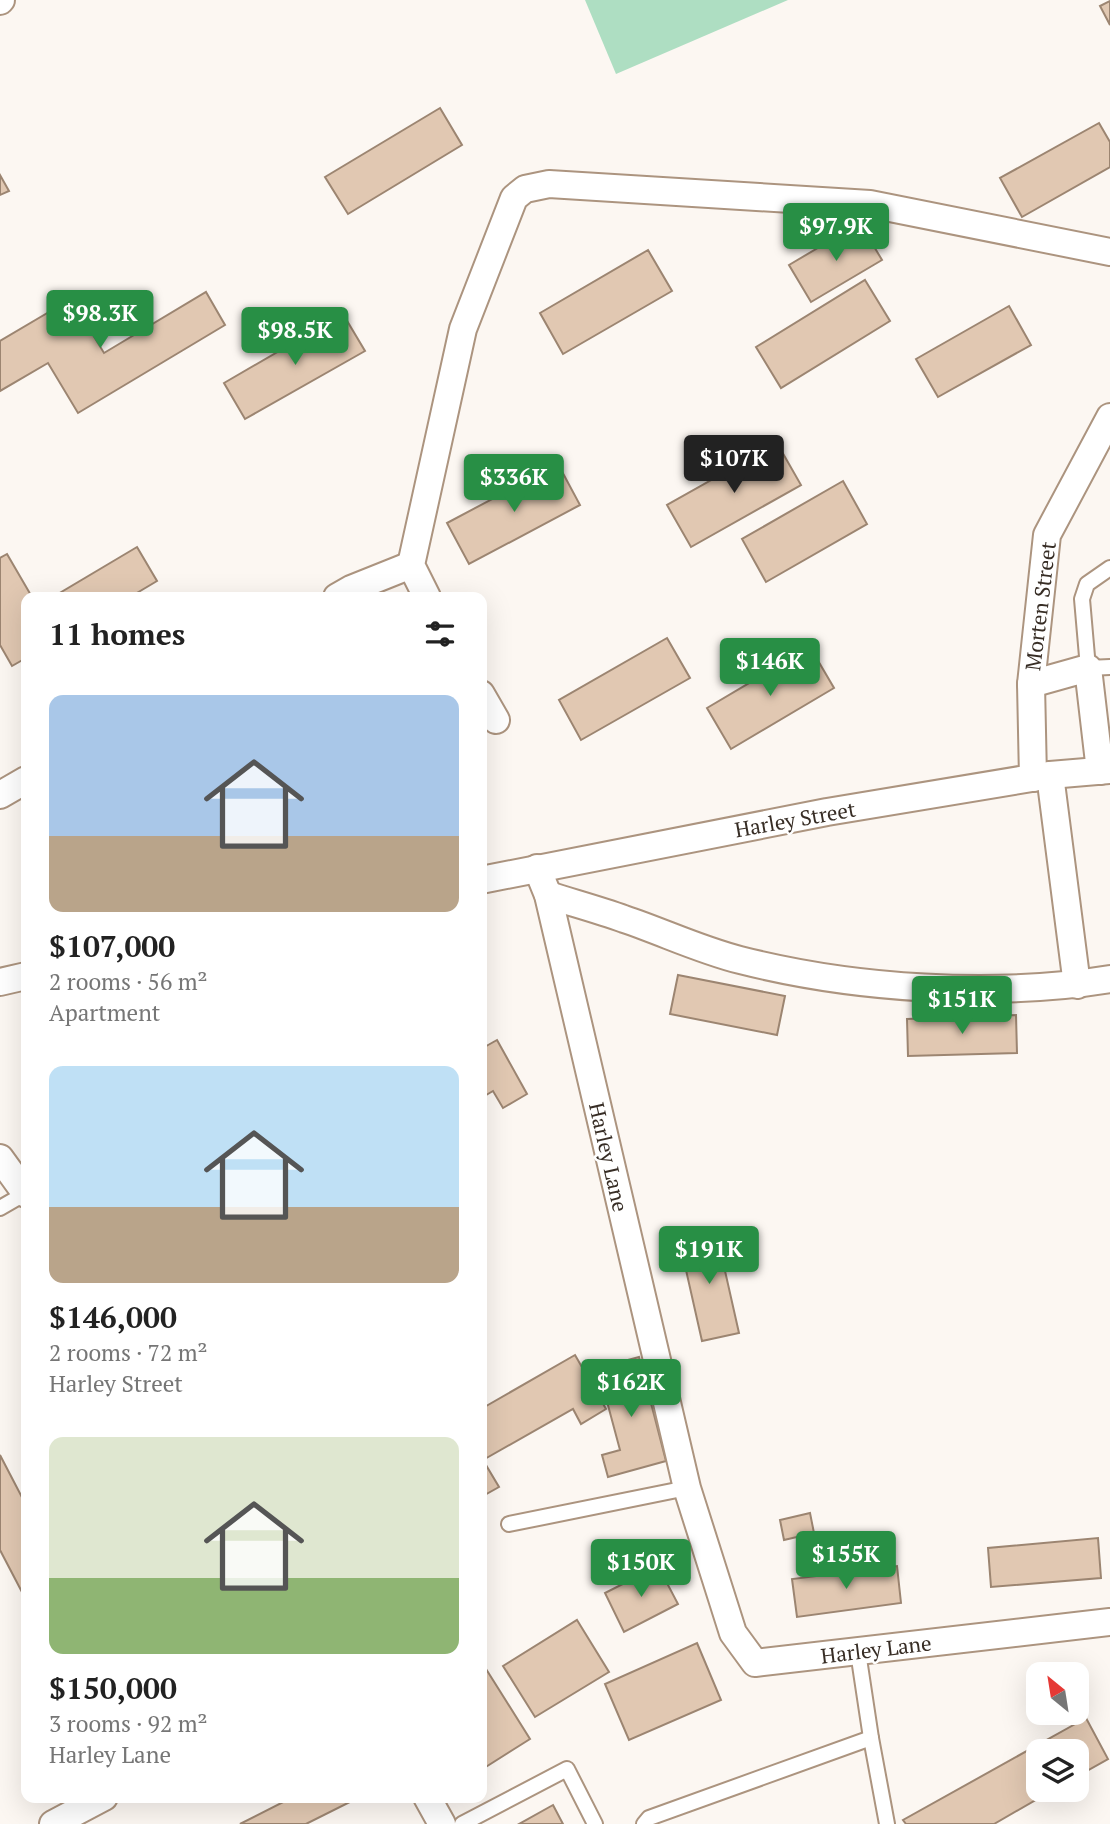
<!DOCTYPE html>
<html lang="en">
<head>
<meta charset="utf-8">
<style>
  body { margin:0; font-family:"PT Serif",serif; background:#f2f2f2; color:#222; height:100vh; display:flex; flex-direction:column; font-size:26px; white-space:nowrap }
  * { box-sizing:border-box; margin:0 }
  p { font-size:23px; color:#767676 }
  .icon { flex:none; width:38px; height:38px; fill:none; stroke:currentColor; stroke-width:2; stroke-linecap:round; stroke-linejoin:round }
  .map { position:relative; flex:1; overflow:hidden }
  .sheet { position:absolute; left:21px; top:592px; width:466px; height:1211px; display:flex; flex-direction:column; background:#fff; border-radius:14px; box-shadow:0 7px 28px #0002 }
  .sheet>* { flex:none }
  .needle { width:46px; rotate:330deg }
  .fabs { position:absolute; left:1026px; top:1662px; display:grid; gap:14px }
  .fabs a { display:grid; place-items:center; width:63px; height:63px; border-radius:14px; background:#fff; box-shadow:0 7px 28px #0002; font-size:35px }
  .price { position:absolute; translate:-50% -60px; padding:0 16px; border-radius:7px; background:#288f45; color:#fff; font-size:23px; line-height:46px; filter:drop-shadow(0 2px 4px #0008) }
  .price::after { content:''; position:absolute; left:50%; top:42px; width:21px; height:16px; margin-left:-10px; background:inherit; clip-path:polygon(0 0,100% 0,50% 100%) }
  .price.on { background:#222; color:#fff }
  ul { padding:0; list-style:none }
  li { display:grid; align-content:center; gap:14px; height:371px; padding:0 28px }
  li span { display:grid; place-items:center; height:217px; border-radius:14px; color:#555 }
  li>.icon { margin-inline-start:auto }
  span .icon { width:126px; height:126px; fill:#fffc; stroke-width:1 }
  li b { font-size:30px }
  h2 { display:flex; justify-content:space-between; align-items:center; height:84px; padding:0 28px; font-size:30px }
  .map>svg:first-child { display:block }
  .green { fill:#aedec2 }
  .building { fill:#e1c8b2; stroke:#9c8571; stroke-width:2 }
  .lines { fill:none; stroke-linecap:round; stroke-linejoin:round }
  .service-casing { stroke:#ac947f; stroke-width:18 }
  .minor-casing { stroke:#ac947f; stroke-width:30 }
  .service { stroke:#fff; stroke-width:14 }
  .minor { stroke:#fff; stroke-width:26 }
  .labels { text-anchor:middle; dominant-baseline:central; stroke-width:5; stroke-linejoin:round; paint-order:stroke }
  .street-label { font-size:21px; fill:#372d25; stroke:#fff }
</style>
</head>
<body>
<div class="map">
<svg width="1110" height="1824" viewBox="0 0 1110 1824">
  <rect width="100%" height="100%" fill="#fcf7f2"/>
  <path class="green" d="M585,0H788L616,74Z"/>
  <g class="building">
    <path d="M1110,1V25L1100,6Z"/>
    <path d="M440,108L462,145L348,214L325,177Z"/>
    <path d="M1099,123L1110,142V167L1022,217L1000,178Z"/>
    <path d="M0,175L9,191L0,195Z"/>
    <path d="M860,223L882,260L811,302L789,265Z"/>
    <path d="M648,250L672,291L563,354L540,313Z"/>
    <path d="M865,280L890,321L781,388L756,347Z"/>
    <path d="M206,292L225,325L78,413L48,363L0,391V341L71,299L104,353Z"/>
    <path d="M1009,306L1031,345L938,397L916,359Z"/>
    <path d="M343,314L365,351L245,419L224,383Z"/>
    <path d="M777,443L801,485L691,547L667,505Z"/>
    <path d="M558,464L580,505L469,564L447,523Z"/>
    <path d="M843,481L867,524L766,582L742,539Z"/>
    <path d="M137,547L157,581L130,597H53Z"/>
    <path d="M7,554L32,597H26V658L12,666L0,645V558Z"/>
    <path d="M667,638L690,678L581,740L559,700Z"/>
    <path d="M810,647L834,688L731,749L707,708Z"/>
    <path d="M678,975L785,996L777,1035L670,1014Z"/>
    <path d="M1016,1015L1017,1053L908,1056L907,1019Z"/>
    <path d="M497,1040L527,1094L503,1108L493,1091L481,1098V1049Z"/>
    <path d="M716,1231L739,1333L702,1341L679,1239Z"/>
    <path d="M575,1355L606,1409L581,1424L573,1409L483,1460L499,1487L481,1497V1409Z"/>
    <path d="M639,1357L666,1461L608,1477L602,1455L620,1450L598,1368Z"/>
    <path d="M0,1455L26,1505V1592L23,1594L0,1550Z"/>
    <path d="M810,1513L814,1533L784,1540L780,1520Z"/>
    <path d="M1098,1538L1101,1578L991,1587L988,1548Z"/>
    <path d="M658,1566L678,1604L624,1632L605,1593Z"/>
    <path d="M897,1566L901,1603L797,1617L792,1579Z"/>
    <path d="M577,1620L609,1672L535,1717L503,1666Z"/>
    <path d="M697,1643L721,1700L629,1740L605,1684Z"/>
    <path d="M481,1661L530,1739L481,1770Z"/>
    <path d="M1086,1718L1108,1759L1076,1777V1752H1038V1790H1053L994,1824H906L903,1820Z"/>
    <path d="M293,1797H357L358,1798L306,1824H240Z"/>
    <path d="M553,1805L563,1824H519Z"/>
  </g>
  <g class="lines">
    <defs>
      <g id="service">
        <path d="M1110,568L1087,584L1082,599L1088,668L1110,667"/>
        <path d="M0,1208L26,1193"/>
        <path d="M509,1524L687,1488"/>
        <path d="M858,1652L871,1738L887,1824"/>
        <path d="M462,1824L567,1769L595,1824"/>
        <path d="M644,1824L649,1818L871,1738"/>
      </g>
      <g id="minor">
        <path d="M0,1L1,0"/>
        <path d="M337,597L351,589L411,565"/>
        <path d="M427,597L411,565L463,329L514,198L525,189L549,184L870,204L1110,252"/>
        <path d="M1031,684L1088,668L1100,771"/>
        <path d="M481,694L496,720"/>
        <path d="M1050,775L1077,985"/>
        <path d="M1033,778L1031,684L1047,535L1110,417"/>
        <path d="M0,795L26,780"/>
        <path d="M537,868L548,895L687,1488L733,1633L755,1663L1110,1622"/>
        <path d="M481,880L827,812L1050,775L1110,770"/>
        <path d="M548,895C573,903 599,910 624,919C663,932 700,950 740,960C854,989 994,998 1110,979"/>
        <path d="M0,982L26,976"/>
        <path d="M0,1158L26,1194"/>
        <path d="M427,1797L442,1824"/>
        <path d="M53,1824L104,1797"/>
      </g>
    </defs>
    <use href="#service" class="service-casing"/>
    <use href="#minor" class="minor-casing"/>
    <use href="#service" class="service"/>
    <use href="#minor" class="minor"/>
  </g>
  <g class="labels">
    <g class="street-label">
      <text transform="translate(1040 606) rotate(-83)">Morten Street</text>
      <text transform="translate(795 819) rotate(-10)">Harley Street</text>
      <text transform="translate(609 1157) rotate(77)">Harley Lane</text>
      <text transform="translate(876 1649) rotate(-7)">Harley Lane</text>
    </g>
  </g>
</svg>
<div class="fabs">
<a><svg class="needle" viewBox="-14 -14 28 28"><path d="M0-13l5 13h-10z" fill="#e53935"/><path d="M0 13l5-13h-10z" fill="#767676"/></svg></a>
<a><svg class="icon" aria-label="layers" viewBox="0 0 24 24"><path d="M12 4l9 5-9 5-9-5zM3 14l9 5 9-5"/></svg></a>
</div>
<b class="price" style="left:836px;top:263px">$97.9K</b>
<b class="price" style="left:100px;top:350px">$98.3K</b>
<b class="price" style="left:295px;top:367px">$98.5K</b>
<b class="price on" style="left:734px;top:495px">$107K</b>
<b class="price" style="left:514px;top:514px">$336K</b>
<b class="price" style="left:770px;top:698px">$146K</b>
<b class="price" style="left:962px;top:1036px">$151K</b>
<b class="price" style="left:709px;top:1286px">$191K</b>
<b class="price" style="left:631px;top:1419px">$162K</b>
<b class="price" style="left:846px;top:1591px">$155K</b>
<b class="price" style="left:641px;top:1599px">$150K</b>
<section class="sheet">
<h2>11 homes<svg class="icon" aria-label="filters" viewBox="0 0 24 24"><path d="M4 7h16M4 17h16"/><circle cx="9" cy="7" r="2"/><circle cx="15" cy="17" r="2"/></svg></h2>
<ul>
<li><span style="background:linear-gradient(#a9c7e8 65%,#b9a48a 0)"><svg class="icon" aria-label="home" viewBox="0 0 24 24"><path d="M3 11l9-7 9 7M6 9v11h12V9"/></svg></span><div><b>$107,000</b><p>2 rooms · 56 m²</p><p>Apartment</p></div></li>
<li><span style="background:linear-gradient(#bfe0f5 65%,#b9a48a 0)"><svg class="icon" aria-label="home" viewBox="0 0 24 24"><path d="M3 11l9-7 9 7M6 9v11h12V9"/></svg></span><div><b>$146,000</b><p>2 rooms · 72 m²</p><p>Harley Street</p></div></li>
<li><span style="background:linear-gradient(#dfe7d0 65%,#8fb573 0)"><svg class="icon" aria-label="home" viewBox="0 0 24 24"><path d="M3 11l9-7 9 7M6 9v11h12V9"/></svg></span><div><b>$150,000</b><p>3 rooms · 92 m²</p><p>Harley Lane</p></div></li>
</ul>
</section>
</div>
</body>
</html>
